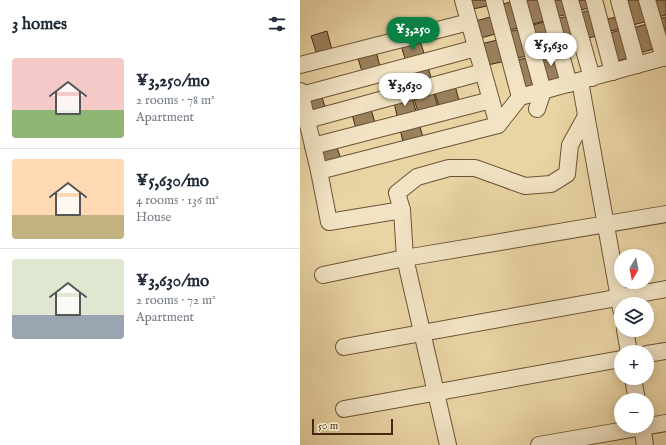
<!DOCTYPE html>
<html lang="en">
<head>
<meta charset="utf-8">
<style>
  body { margin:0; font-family:"IM FELL English",serif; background:#f2f2f3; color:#1f2937; height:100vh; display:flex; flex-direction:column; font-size:15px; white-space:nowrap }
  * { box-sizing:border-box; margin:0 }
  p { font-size:13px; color:#747a83 }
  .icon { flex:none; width:22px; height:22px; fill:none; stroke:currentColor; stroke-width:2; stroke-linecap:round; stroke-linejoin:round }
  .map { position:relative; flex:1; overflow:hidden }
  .details { display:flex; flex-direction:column; background:#fff; width:300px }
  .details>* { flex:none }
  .needle { width:26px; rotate:190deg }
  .buttons { position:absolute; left:314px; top:249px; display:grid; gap:8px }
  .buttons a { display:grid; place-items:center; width:40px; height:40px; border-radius:50%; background:#fff; box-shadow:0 2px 10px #0003; font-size:20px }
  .scale { position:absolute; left:12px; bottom:10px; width:81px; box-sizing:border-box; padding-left:4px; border:2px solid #442811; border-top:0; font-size:11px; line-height:14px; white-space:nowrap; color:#442811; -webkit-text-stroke:3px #f1e3c4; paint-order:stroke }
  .price { position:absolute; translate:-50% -34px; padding:0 9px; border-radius:14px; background:#fff; color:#222; font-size:13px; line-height:26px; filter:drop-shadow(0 1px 2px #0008) }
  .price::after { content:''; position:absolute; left:50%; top:24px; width:12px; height:9px; margin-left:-6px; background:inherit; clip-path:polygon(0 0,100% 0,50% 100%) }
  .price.current { background:#0b8043; color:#fff }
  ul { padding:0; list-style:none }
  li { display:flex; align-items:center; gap:12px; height:100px; padding:0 12px }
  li+li { border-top:1px solid #e0e1e3 }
  li span { display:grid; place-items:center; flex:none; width:112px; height:80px; border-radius:4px; color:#555 }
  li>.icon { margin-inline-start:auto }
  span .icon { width:48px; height:48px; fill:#fffc; stroke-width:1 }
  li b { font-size:17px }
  h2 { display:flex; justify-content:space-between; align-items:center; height:48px; padding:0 12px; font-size:17px }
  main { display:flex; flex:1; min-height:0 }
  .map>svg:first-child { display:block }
  .building { fill:#9a815d; stroke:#442811 }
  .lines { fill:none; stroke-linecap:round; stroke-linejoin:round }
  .minor-casing { stroke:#6d5336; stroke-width:18 }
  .minor { stroke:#f1e3c4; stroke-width:16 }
</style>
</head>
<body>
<main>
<section class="details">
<h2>3 homes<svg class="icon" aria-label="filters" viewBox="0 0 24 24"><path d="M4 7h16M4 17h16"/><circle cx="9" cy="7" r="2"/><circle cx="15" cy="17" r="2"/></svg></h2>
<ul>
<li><span style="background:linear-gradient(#f6c9c9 65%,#8fb573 0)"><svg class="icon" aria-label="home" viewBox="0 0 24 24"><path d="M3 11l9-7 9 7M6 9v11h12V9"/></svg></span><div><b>¥3,250/mo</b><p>2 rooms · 78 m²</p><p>Apartment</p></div></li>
<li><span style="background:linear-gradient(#ffd9b3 70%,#c2b280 0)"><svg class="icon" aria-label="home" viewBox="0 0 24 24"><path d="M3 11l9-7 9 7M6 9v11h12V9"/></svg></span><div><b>¥5,630/mo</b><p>4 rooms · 136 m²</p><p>House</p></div></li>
<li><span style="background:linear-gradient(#dfe7d0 70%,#9aa5b1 0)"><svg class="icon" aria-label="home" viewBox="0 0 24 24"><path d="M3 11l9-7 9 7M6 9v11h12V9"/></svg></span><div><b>¥3,630/mo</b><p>2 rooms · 72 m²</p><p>Apartment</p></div></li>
</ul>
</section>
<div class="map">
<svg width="366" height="445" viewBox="0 0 366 445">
  <rect width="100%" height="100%" fill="#e9d4a4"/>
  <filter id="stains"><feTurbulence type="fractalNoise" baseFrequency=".005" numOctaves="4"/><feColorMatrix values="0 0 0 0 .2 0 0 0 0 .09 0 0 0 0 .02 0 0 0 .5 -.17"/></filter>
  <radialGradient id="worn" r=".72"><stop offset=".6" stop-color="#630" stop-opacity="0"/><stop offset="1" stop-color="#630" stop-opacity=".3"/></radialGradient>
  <g class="building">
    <path d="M166,0H190L191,5L169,10Z"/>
    <path d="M222,0H242L247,20L229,25Z"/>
    <path d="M248,0H267L271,13L253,18Z"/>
    <path d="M273,0H292L294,7L276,11Z"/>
    <path d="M323,0H342L348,21L329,26Z"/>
    <path d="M348,0H366V15L354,18Z"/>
    <path d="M216,1L223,27L205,31L198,5Z"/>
    <path d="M294,9L301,35L284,39L276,14Z"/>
    <path d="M272,15L279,41L260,45L253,20Z"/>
    <path d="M194,16L199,33L177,39L172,22Z"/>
    <path d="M321,16L324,28L306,32L303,20Z"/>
    <path d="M366,17V45L355,20Z"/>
    <path d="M248,21L255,48L237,53L229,26Z"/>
    <path d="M350,23L357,48L336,54L330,29Z"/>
    <path d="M224,28L231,55L213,59L205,33Z"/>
    <path d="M325,29L333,57L313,62L306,34Z"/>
    <path d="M27,31L33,54L18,58L11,36Z"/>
    <path d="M119,38L126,59L107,65L100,42Z"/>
    <path d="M201,39L206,61L183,66L177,45Z"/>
    <path d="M75,48L81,70L63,74L56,53Z"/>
    <path d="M256,51L264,77L245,82L238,56Z"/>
    <path d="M231,57L239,83L220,89L213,61Z"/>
    <path d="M127,64L133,84L117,87L112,67Z"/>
    <path d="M96,74L101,92L89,95L84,77Z"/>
    <path d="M154,82L160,104L140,109L133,87Z"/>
    <path d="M132,88L139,110L119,115L112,93Z"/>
    <path d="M20,91L26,110L8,115L3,96Z"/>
    <path d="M111,94L117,115L98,120L93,98Z"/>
    <path d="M70,106L76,126L57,132L51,111Z"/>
    <path d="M118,120L124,141L104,146L99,125Z"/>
    <path d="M35,141L42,163L22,169L15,146Z"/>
  </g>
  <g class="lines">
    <defs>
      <g id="minor">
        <path d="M194,0L220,97"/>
        <path d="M218,0L243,91L237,109"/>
        <path d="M246,0L269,84"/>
        <path d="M270,0L292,78"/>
        <path d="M294,0L313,72"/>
        <path d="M319,0L337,65"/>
        <path d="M347,0L364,58"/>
        <path d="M0,65L169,22"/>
        <path d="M280,81L321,309"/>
        <path d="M0,91L19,171L198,125L163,0"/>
        <path d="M1,95L176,48"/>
        <path d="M7,120L183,72"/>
        <path d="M198,125L220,97L366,57"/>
        <path d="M13,146L191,100"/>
        <path d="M19,171L29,222L102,210"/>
        <path d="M23,275L105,258L366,214"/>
        <path d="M325,330L329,352"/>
        <path d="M44,347L366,289"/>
        <path d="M347,354L366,351"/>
        <path d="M333,378L337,400"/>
        <path d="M44,409L321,359"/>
        <path d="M342,426L345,445"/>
        <path d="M148,445L105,258L102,210L97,193L117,177L149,168H175L225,186L251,184L267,174L270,145L286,116"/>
        <path d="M239,445L366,423"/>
      </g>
    </defs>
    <use href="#minor" class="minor-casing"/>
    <use href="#minor" class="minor"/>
  </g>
  <rect width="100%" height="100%" filter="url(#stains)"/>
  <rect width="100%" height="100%" fill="url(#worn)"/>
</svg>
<div class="buttons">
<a><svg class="needle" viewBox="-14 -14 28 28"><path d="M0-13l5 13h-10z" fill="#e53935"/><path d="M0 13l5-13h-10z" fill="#747a83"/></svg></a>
<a><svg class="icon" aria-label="layers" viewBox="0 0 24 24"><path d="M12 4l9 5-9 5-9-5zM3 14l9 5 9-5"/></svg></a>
<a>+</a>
<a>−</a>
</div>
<div class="scale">50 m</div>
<b class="price current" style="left:113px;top:51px">¥3,250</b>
<b class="price" style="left:251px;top:67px">¥5,630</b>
<b class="price" style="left:105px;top:107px">¥3,630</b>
</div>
</main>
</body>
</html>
